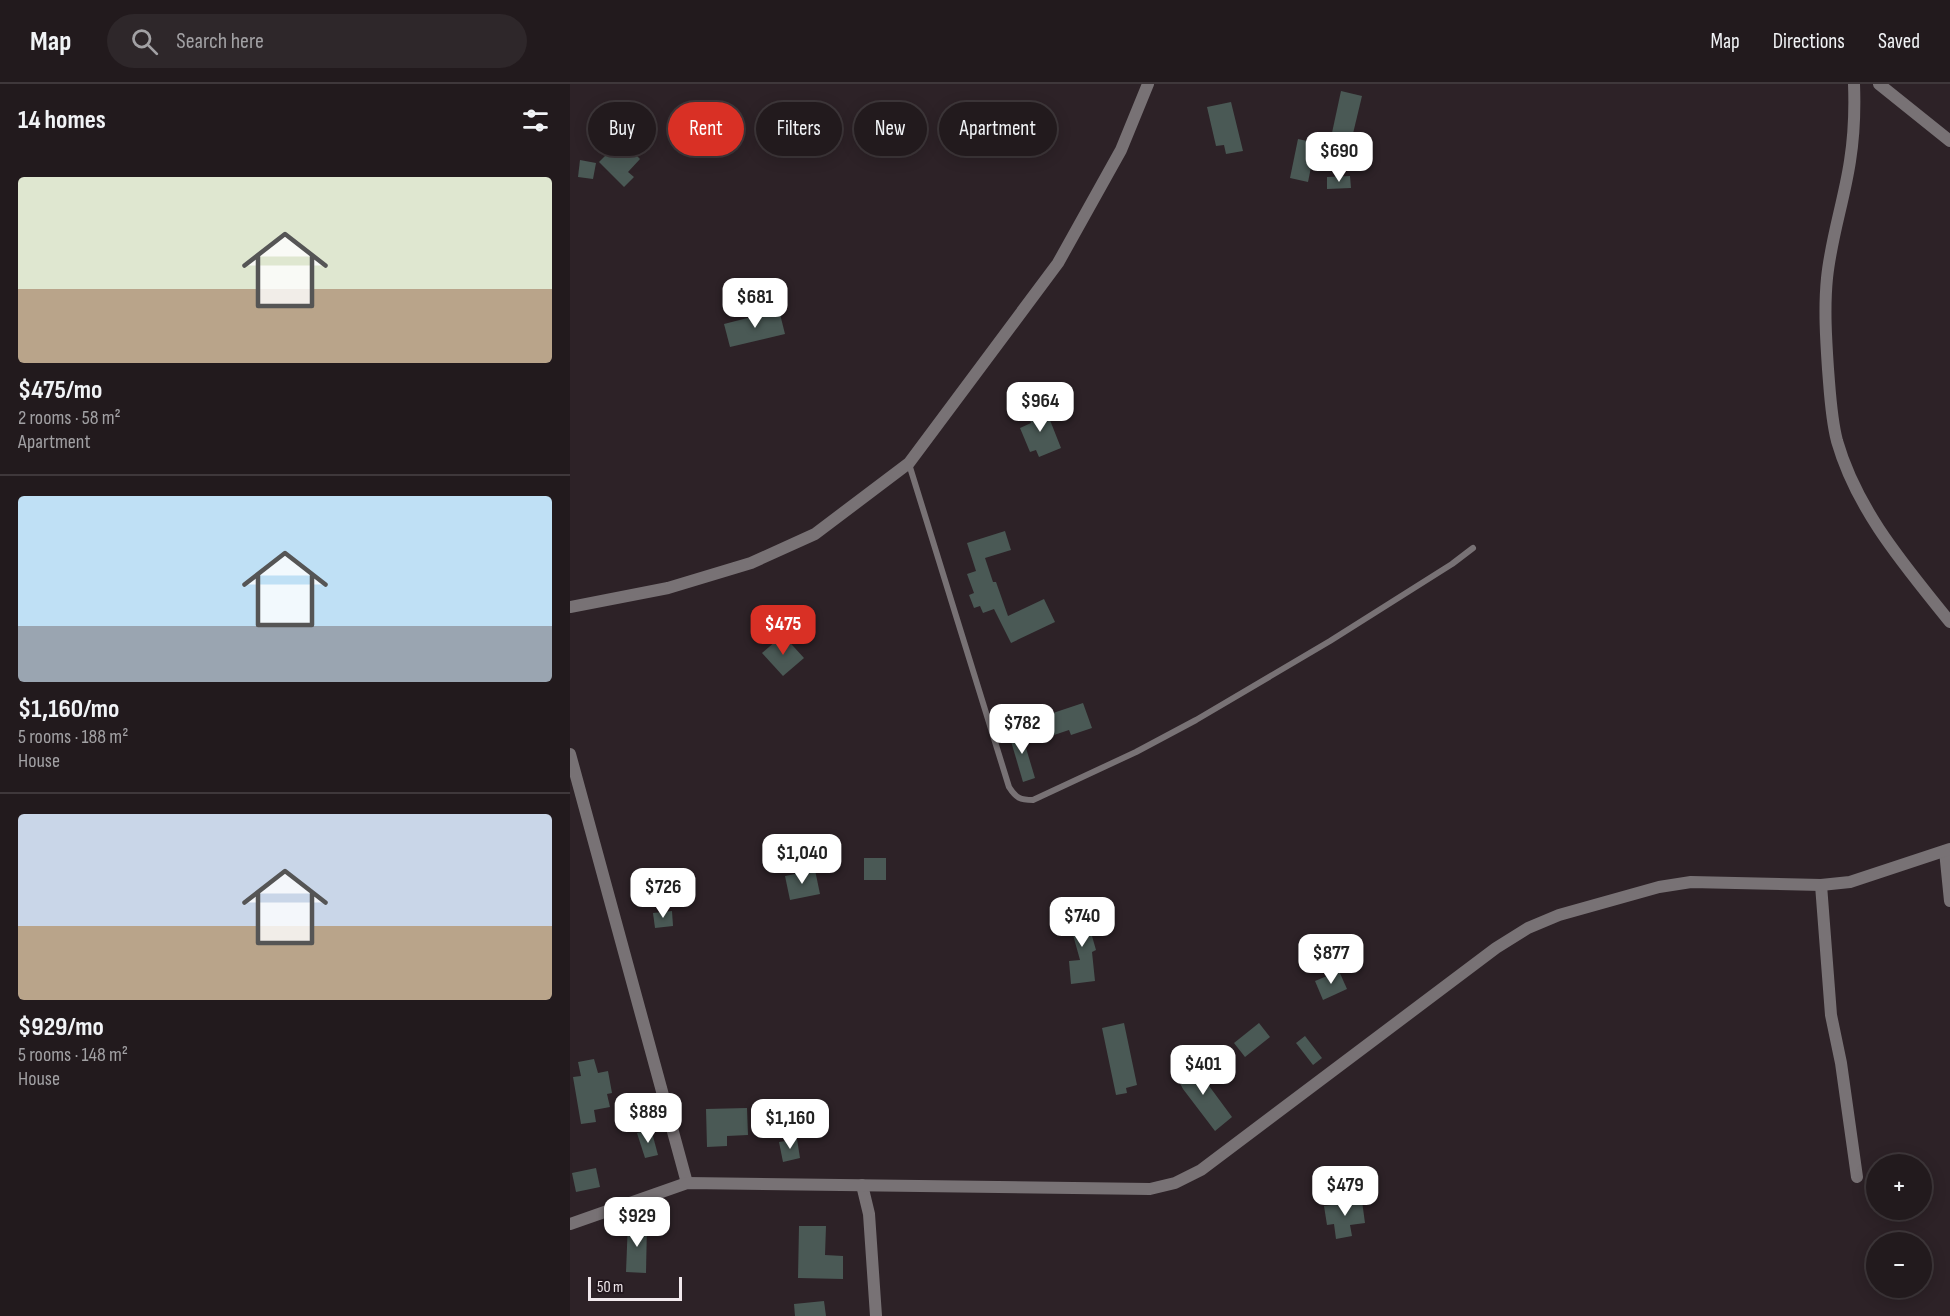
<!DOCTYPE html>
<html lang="en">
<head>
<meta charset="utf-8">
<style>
  body { margin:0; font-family:"Sofia Sans Condensed",sans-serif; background:#2e272a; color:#f1f3f6; height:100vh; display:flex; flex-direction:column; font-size:22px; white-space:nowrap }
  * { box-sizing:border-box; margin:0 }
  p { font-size:20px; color:#a2a1a4 }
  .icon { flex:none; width:33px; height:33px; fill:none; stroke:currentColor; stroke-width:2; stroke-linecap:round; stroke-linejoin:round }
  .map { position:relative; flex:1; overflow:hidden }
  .sheet { display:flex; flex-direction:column; background:#221a1d; width:570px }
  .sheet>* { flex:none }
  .hud { position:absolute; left:18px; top:18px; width:570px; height:54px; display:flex; gap:12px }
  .buttons { position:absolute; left:1296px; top:1070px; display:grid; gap:12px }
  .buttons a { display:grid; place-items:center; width:66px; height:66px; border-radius:50%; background:#221a1d; box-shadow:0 3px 15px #0003,0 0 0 2px #3f383b; font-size:30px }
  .scale { position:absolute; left:18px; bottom:15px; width:94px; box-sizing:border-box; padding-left:6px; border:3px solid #f1e9ed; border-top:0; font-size:16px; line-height:21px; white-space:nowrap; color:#f1e9ed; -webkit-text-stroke:4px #23181e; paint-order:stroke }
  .price { position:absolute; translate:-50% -51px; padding:0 14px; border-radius:12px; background:#fff; color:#222; font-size:20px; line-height:39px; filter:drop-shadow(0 2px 3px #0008) }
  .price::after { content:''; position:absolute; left:50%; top:36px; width:18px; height:14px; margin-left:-9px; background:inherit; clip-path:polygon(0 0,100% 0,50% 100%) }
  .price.selected { background:#d93025; color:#fff }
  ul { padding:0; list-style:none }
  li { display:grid; align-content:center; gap:12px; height:318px; padding:0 18px }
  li+li { border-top:2px solid #3f383b }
  li span { display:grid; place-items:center; height:186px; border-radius:6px; color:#555 }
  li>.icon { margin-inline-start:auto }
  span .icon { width:108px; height:108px; fill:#fffc; stroke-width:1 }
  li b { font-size:26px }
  h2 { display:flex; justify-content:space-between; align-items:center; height:72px; padding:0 18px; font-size:26px }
  .pill { padding:0 21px; border-radius:27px; background:#221a1d; box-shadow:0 3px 15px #0003,0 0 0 2px #3f383b; font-size:21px; line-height:54px }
  .pill.selected { background:#d93025; color:#fff }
  header { display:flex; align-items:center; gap:36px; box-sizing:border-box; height:84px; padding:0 30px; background:#221a1d; border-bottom:2px solid #3f383b }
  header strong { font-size:28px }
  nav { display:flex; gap:33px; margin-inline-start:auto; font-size:21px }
  .search { width:420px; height:54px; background:#2e272a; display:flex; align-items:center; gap:15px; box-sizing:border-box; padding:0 21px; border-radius:33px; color:#a2a1a4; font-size:22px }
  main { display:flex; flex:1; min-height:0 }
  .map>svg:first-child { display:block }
  .building { fill:#4a5955 }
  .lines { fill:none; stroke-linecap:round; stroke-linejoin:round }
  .service { stroke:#787275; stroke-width:6 }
  .minor { stroke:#787275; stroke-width:12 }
</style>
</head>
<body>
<header>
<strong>Map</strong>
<div class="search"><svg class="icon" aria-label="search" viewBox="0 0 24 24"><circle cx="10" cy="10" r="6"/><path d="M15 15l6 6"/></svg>Search here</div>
<nav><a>Map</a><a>Directions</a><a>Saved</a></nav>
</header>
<main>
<section class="sheet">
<h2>14 homes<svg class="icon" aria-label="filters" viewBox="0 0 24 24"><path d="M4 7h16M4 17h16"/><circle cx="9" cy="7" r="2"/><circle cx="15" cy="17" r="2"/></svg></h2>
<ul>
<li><span style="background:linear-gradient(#dfe7d0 60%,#b9a48a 0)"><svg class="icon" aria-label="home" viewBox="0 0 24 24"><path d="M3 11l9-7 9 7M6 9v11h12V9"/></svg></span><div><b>$475/mo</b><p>2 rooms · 58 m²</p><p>Apartment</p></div></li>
<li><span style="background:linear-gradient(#bfe0f5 70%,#9aa5b1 0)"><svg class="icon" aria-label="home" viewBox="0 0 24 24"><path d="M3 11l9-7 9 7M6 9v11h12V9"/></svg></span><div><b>$1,160/mo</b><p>5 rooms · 188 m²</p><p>House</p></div></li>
<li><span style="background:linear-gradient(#c9d6e8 60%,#b9a48a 0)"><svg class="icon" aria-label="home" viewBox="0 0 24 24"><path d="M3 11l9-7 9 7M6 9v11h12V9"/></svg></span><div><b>$929/mo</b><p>5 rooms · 148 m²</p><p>House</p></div></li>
</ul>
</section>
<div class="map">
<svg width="1380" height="1232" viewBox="0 0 1380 1232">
  <rect width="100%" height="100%" fill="#2d2227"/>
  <g class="building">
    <path d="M771,7L792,12L780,62L760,58Z"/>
    <path d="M661,18L673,67L656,70L654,61L646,62L637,23Z"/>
    <path d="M728,55L746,59L738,98L720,94Z"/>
    <path d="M51,56L70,75L58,88L64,93L54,103L29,78Z"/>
    <path d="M10,76L26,79L23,95L8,93Z"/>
    <path d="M780,92L781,104L757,105V93Z"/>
    <path d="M209,226L215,250L160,263L154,240Z"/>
    <path d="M474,321L491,364L469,373L466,366L460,368L450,344L461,339L457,328Z"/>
    <path d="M435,447L441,466L415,474L423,498H426L438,532L474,515L485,538L441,559L424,525L413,529L410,522L404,524L399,511L404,509L397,490L406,487L397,459Z"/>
    <path d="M213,551L234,574L213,592L192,569Z"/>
    <path d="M513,619L522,644L501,651L499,646L478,653L471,633Z"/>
    <path d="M450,644L465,694L453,698L438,647Z"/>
    <rect x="294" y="774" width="22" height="22"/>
    <path d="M245,786L250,810L220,816L215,792Z"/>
    <path d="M514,824L526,866L522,868L525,897L501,900L499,877L510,876L497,829Z"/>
    <path d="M102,827L103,842L85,844L83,829Z"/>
    <path d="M769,887L777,905L753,916L745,897Z"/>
    <path d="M554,939L567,1001L556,1004L557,1009L546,1011L532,944Z"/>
    <path d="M689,939L700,953L675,973L664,959Z"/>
    <path d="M735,952L752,974L743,981L726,959Z"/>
    <path d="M24,975L28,989L38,987L42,1009L37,1010L40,1023L24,1026L26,1038L11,1040L3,993L11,992L8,978Z"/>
    <path d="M625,978L632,990L631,991L662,1033L645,1047L613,1005L605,990Z"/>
    <path d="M177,1024L178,1051L157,1052V1062L137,1063L136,1025Z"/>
    <path d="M81,1045L88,1071L75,1074L67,1049Z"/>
    <path d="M227,1055L230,1074L213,1078L209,1058Z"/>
    <path d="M26,1084L30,1103L6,1108L2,1089Z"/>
    <path d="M792,1117L795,1139L780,1141L782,1152L766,1155L764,1140L757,1141L754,1122Z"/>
    <path d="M58,1138L77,1139L76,1189L56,1188Z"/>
    <path d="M229,1142H256L255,1171L273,1172V1195L228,1194Z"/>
    <path d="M254,1217L256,1232H225L224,1220Z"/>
  </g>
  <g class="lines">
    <path class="service" d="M339,380L439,703C446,714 450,716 463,716L566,668L626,636L760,557L882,480L903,464"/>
    <g class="minor">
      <path d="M1284,0C1285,26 1284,52 1280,77C1274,117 1261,154 1257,194C1254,224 1256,255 1258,285C1260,309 1261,334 1267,357C1287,427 1336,483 1380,538"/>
      <path d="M1309,0L1380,57"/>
      <path d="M0,523L98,504L181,479L245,450L339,379L488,179L551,66L578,0"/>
      <path d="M0,670L117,1099"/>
      <path d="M1375,767L1380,817"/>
      <path d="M1251,801L1261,931L1271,979L1287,1093"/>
      <path d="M292,1101L299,1130L306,1232"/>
      <path d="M0,1140L117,1099L580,1105L605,1099L631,1086L926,864L958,844L989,831L1089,803L1121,798L1251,801L1280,798L1380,765"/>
    </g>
  </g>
</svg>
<div class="buttons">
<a>+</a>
<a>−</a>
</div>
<div class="scale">50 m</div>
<b class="price" style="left:769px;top:99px">$690</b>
<b class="price" style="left:185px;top:245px">$681</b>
<b class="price" style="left:470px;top:349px">$964</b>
<b class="price selected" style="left:213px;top:572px">$475</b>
<b class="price" style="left:452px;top:671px">$782</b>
<b class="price" style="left:232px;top:801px">$1,040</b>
<b class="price" style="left:93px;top:835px">$726</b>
<b class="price" style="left:512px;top:864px">$740</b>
<b class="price" style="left:761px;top:901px">$877</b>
<b class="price" style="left:633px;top:1012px">$401</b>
<b class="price" style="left:78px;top:1060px">$889</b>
<b class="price" style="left:220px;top:1066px">$1,160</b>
<b class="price" style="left:775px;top:1133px">$479</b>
<b class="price" style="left:67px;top:1164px">$929</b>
<div class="hud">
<a class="pill">Buy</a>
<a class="pill selected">Rent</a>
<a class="pill">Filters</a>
<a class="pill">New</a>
<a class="pill">Apartment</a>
</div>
</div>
</main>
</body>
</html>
